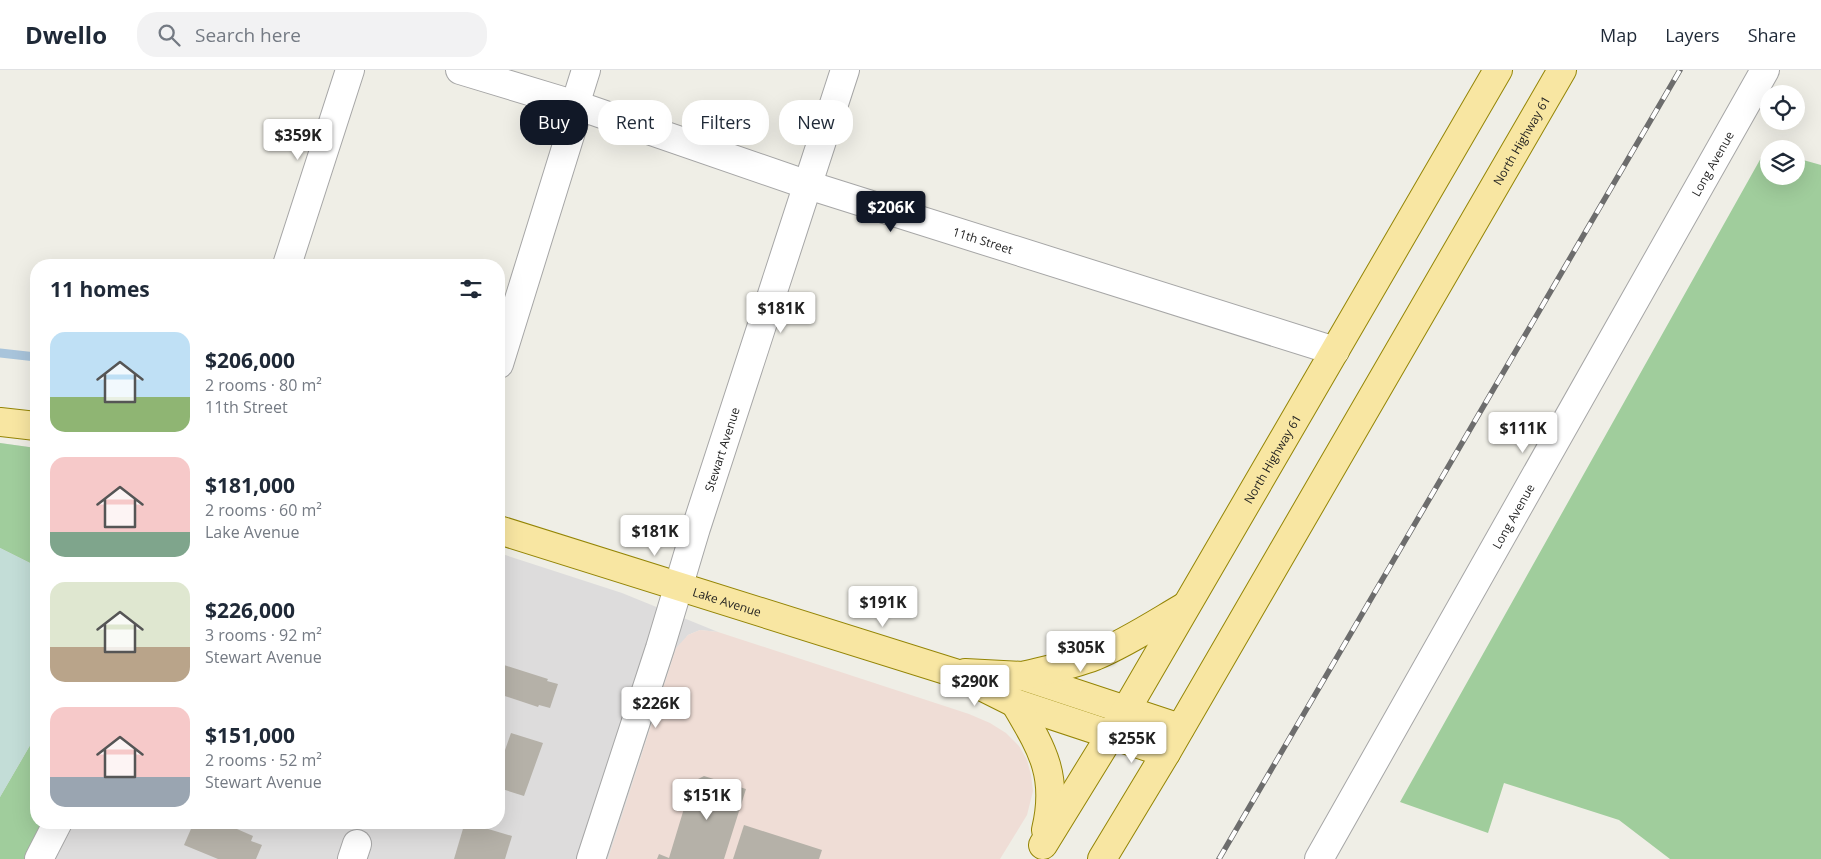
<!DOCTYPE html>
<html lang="en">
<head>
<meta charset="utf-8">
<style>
  body { margin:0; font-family:"Open Sans",sans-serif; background:#f2f2f3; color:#1f2937; height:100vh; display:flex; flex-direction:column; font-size:19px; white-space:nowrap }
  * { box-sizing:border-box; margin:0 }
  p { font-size:16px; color:#747a83 }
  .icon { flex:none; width:28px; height:28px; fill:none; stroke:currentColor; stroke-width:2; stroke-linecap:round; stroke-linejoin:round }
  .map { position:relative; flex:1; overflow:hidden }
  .panel { position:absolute; left:30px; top:189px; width:475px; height:570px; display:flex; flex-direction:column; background:#fff; border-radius:20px; box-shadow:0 5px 20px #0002 }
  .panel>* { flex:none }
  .banner { position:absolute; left:520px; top:30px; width:475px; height:45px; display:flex; gap:10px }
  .fabs { position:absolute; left:1760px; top:15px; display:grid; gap:10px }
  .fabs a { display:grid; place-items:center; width:45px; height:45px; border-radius:50%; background:#fff; box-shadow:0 5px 20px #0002; font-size:25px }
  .price { position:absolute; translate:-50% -42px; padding:0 11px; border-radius:5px; background:#fff; color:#222; font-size:16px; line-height:32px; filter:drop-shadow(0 1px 2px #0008) }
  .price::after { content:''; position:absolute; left:50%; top:30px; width:15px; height:11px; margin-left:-8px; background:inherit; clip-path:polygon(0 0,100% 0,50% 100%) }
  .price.selected { background:#111827; color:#fff }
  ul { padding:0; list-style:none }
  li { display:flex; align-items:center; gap:15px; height:125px; padding:0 20px }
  li span { display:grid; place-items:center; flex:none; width:140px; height:100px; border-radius:15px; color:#555 }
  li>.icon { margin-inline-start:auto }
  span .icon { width:60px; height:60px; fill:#fffc; stroke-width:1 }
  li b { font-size:21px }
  h2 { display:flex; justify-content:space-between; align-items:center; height:60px; padding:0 20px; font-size:21px }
  .tag { padding:0 18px; border-radius:20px; background:#fff; box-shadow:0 5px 20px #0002; font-size:18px; line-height:45px }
  .tag.selected { background:#111827; color:#fff }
  header { display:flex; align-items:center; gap:30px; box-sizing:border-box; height:70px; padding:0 25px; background:#fff; border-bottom:1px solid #e0e1e3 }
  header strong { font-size:24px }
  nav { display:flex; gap:28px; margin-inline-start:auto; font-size:18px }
  .search { width:350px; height:45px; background:#f2f2f3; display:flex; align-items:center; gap:12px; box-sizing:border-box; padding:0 18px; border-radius:20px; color:#747a83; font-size:19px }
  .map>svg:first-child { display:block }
  .residential { fill:#dddcdc }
  .commercial { fill:#efddd6 }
  .forest { fill:#a0cd9c }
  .wetland { fill:#c3ddd7 }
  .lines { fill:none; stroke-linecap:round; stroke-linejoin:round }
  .stream { stroke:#a8c4db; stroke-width:9 }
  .building { fill:#b5b1a8 }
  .minor-casing { stroke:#a6a6a6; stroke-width:30 }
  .major-casing { stroke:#948506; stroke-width:30 }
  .minor { stroke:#fff; stroke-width:28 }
  .major { stroke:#f8e6a2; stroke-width:28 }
  .rail-casing { stroke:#6d6d6d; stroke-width:5.5 }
  .rail { stroke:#fff; stroke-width:4; stroke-dasharray:11; stroke-linecap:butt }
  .labels { text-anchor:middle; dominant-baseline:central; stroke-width:4; stroke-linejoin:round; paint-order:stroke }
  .street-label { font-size:12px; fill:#1f1f1f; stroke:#fff }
</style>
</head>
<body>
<header>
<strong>Dwello</strong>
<div class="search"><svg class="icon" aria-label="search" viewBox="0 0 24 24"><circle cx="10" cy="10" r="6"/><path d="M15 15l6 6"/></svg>Search here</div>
<nav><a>Map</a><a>Layers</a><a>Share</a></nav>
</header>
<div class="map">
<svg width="1821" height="789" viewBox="0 0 1821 789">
  <rect width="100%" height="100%" fill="#efeee6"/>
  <path class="residential" d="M0,373L36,378V752H499V483L622,523L718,562L700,560L688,565L674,584L608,789H0Z"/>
  <path class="commercial" d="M700,560L718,562L969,644L990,653L1006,663L1019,676L1027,690L1031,705L1033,721L1027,745L1000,789H608L676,578L688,565Z"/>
  <g class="forest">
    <path d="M1766,79H1769V106H1796V88L1821,95V789H1670L1619,750L1504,713L1488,763L1400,732Z"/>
    <path d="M0,373L36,378V496L0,478Z"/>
    <path d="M36,665V752L44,753L25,789H0V727Z"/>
  </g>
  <path class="wetland" d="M0,478L36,496V665L0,727Z"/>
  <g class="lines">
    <path class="stream" d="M0,283L36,287"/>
  </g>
  <g class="building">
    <path d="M504,595L548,609L547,611L558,614L550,638L539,635L538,637L499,624V598L503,599Z"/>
    <path d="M511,663L543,673L524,726L499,718V681L504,683Z"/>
    <path d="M704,706L746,719L724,789H657L659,784L669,788L692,712Z"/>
    <path d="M194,752H221L253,766L251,771L262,775L256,789H218L184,775Z"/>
    <path d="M465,752L512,766L505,789H454Z"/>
    <path d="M744,755L822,780L819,789H733Z"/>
  </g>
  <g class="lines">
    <defs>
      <g id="minor">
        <path id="s1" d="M460,0L579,36L808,115L1335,281"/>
        <path d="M575,35L586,0"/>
        <path d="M287,195L350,0"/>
        <path d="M499,294L579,36"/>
        <path d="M39,789L58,752"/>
        <path d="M352,789L357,774"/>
        <path id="s2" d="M591,789L660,578L696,458L845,0"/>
        <path id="s3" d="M1319,789L1765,0"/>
      </g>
      <g id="major">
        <path d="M0,352L36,356"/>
        <path id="s4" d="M499,460L955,603L1015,633L1166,683"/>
        <path d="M965,603L1023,606L1180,658"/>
        <path d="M1023,606C1047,600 1072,595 1095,586C1126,573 1155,554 1184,537"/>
        <path d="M1015,633C1042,679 1059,705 1046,760"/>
        <path id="s5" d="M1043,775L1126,640L1498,0"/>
        <path id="s6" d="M1102,789L1166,683L1562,0"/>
      </g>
    </defs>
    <use href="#minor" class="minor-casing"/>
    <use href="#major" class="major-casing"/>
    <use href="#minor" class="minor"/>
    <use href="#major" class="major"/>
    <defs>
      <path id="rail" d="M1219,789L1680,0"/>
    </defs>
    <use href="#rail" class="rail-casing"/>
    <use href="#rail" class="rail"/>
  </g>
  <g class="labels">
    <g class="street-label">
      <text stroke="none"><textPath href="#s6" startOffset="832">North Highway 61</textPath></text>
      <text stroke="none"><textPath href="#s3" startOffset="799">Long Avenue</textPath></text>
      <text stroke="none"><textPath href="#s1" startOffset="550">11th Street</textPath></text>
      <text stroke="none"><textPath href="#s2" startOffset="430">Stewart Avenue</textPath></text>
      <text stroke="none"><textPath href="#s5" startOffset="449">North Highway 61</textPath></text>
      <text stroke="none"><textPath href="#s3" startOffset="394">Long Avenue</textPath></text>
      <text stroke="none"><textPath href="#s4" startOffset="239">Lake Avenue</textPath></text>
    </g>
  </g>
</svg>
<div class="fabs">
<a><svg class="icon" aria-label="locate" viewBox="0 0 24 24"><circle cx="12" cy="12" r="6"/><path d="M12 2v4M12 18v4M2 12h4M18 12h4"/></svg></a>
<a><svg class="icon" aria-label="layers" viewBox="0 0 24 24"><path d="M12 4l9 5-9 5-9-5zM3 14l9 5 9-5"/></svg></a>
</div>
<b class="price" style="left:298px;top:91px">$359K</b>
<b class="price selected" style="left:891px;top:163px">$206K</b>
<b class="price" style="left:781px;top:264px">$181K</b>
<b class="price" style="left:1523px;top:384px">$111K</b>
<b class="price" style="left:655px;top:487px">$181K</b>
<b class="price" style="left:883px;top:558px">$191K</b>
<b class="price" style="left:1081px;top:603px">$305K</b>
<b class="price" style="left:975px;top:637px">$290K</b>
<b class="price" style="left:656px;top:659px">$226K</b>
<b class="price" style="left:1132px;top:694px">$255K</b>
<b class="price" style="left:707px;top:751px">$151K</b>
<div class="banner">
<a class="tag selected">Buy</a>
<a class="tag">Rent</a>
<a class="tag">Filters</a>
<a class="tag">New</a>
</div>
<section class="panel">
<h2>11 homes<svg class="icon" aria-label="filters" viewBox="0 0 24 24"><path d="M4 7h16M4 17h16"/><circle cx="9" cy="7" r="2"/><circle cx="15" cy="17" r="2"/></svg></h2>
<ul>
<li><span style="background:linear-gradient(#bfe0f5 65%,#8fb573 0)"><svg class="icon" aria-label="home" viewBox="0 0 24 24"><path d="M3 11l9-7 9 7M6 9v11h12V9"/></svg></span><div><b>$206,000</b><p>2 rooms · 80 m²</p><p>11th Street</p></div></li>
<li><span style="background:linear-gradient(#f6c9c9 75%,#7fa58c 0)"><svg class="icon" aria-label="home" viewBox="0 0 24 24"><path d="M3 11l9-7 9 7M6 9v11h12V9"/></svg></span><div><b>$181,000</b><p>2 rooms · 60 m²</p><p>Lake Avenue</p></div></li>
<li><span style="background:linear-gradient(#dfe7d0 65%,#b9a48a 0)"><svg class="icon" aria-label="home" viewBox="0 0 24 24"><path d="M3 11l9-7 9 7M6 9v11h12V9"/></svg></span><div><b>$226,000</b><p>3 rooms · 92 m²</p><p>Stewart Avenue</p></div></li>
<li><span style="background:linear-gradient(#f6c9c9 70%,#9aa5b1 0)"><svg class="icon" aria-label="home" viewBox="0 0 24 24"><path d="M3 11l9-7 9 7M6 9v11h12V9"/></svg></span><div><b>$151,000</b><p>2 rooms · 52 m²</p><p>Stewart Avenue</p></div></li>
</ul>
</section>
</div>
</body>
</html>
